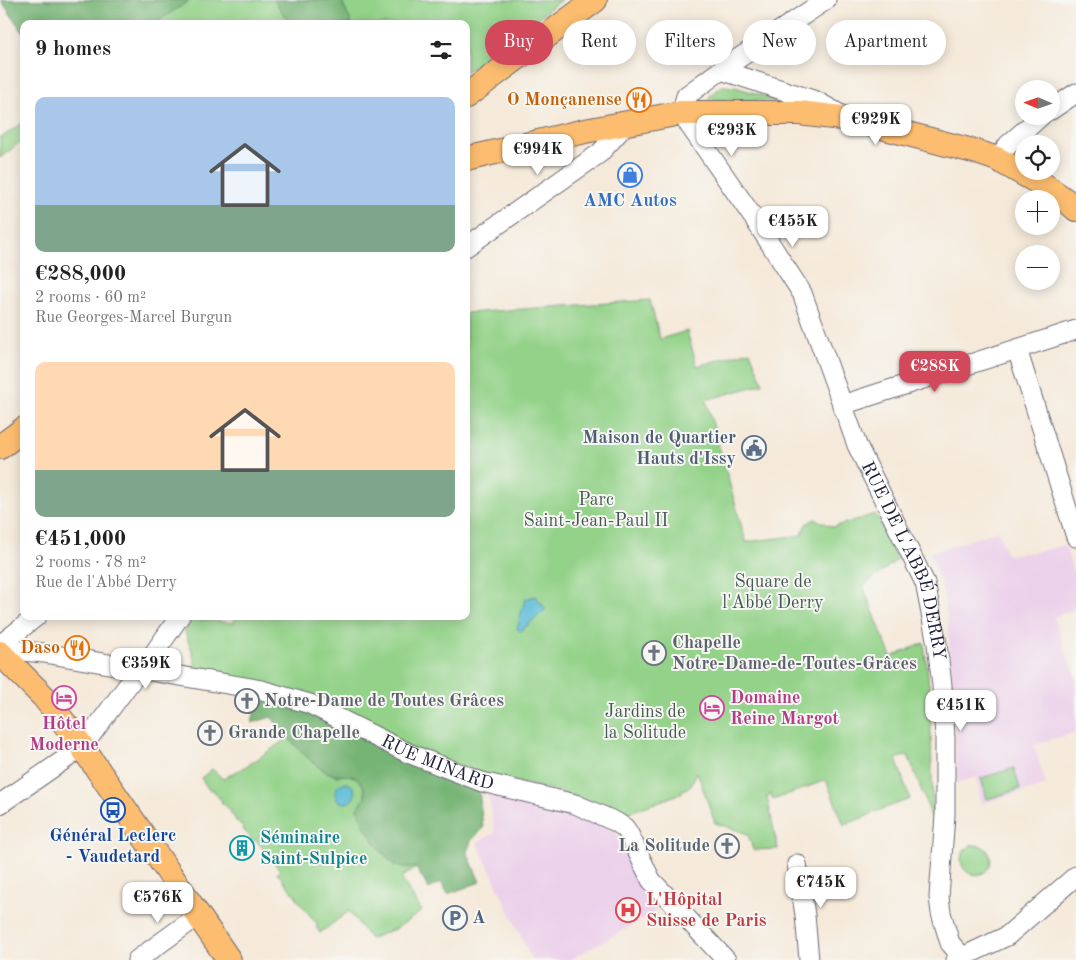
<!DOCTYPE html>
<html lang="en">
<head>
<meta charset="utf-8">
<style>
  body { margin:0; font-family:"Old Standard TT",serif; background:#f2f2f2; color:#222; height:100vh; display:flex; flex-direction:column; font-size:19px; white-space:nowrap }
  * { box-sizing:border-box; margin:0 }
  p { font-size:16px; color:#767676 }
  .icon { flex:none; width:28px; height:28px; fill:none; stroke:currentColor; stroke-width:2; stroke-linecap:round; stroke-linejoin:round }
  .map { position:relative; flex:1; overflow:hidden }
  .drawer { position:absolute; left:20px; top:20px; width:450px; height:600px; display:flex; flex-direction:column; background:#fff; border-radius:10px; box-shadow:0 2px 12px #0003 }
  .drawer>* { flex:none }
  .hud { position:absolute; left:485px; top:20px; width:475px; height:45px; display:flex; gap:10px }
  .needle { width:32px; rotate:272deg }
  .controls { position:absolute; left:1015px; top:80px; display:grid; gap:10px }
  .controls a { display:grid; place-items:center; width:45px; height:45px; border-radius:50%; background:#fff; box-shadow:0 2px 12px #0003; font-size:25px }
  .price { position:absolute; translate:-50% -42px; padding:0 11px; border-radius:10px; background:#fff; color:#222; font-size:16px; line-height:32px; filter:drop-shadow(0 1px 2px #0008) }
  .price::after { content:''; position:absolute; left:50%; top:30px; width:15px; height:11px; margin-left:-8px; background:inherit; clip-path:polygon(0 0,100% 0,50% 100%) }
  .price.on { background:#d1495b; color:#fff }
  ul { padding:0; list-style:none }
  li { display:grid; align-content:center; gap:10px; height:265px; padding:0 15px }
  li span { display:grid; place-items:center; height:155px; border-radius:10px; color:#555 }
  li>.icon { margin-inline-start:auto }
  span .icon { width:90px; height:90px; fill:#fffc; stroke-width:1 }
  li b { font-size:21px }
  h2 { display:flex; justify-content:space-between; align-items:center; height:60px; padding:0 15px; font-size:21px }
  .tag { padding:0 18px; border-radius:22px; background:#fff; box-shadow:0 2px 12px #0003; font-size:18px; line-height:45px }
  .tag.on { background:#d1495b; color:#fff }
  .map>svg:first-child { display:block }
  .built { fill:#ecd1ea }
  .green { fill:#93d288; stroke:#5a7a62 }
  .forest { fill:#76b474; stroke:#4c6b58 }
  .water { fill:#59bad7; stroke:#3e6e89 }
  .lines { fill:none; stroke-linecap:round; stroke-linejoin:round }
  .minor-casing { stroke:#6c6872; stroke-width:21 }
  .major-casing { stroke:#6c6872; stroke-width:26 }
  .minor { stroke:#fff; stroke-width:19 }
  .major { stroke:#fcbd6f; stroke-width:24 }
  .labels { text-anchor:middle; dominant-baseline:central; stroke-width:4; stroke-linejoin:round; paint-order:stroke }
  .food-label { font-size:18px; font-weight:bold; fill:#c56008; stroke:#f6f6f2; text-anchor:end }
  .shop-label { font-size:18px; font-weight:bold; fill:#366cbe; stroke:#f6f6f2 }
  .service-label { font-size:18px; font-weight:bold; fill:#4e5e75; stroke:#f6f6f2; text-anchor:end }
  .park-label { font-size:18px; fill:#445752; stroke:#f6f6f2 }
  .street-label { font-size:18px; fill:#22223b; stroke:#f6f6f2 }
  .worship-label { font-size:18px; font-weight:bold; fill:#5b616d; stroke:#f6f6f2; text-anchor:start }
  .hotel-label { font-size:18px; font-weight:bold; fill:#b23c85; stroke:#f6f6f2; text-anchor:start }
  .transit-label { font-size:18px; font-weight:bold; fill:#164399; stroke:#f6f6f2 }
  .culture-label { font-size:18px; font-weight:bold; fill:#0d838f; stroke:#f6f6f2; text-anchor:start }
  .health-label { font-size:18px; font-weight:bold; fill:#be3a42; stroke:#f6f6f2; text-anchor:start }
</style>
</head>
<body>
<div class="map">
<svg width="1076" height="960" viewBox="0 0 1076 960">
  <rect width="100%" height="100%" fill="#f6f6f2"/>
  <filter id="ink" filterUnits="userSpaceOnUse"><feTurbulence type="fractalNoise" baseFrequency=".02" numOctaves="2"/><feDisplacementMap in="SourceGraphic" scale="10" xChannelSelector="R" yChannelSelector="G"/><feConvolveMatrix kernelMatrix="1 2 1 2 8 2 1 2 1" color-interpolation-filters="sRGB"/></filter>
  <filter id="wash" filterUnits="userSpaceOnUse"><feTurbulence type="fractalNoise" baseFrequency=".0096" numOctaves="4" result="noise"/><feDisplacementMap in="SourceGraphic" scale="20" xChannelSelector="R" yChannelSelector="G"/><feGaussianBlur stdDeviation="1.12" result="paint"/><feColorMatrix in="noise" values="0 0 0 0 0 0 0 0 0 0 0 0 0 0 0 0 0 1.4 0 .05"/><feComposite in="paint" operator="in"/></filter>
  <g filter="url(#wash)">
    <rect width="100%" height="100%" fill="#f5e9d9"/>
    <g class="built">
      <path d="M998,531L1007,555L1034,552L1065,545L1076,581V609L1054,617L1062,641L1076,678V732L1034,745L1046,785L980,804L977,777L957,783L954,698L947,616L942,587L930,553Z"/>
      <path d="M488,792L557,806L613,828L618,835L640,876L666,904L653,910L655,913L569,960H532L477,842L495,833Z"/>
    </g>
    <g class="green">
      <path d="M1,0H561L466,72V24H24V34Z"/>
      <path d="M722,86L735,87L781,101L707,99Z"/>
      <path d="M24,122V139L0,158V135L2,137Z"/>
      <path d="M650,300L660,339L687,331L697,366L750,351L763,384L706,400L746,542L802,535L806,524L815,519L833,527L875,514L880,521L897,560L863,586L891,657L924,643L930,693L933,821L908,755L896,759L910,799L872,813V814L844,825L826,780L773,800L771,794L767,797L778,849L753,850L748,834L715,823L697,772L690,787L681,791L682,793L625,814L549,789L483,774L197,671L192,651L185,632L192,619L234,623L235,616H466V313Z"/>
      <path d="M289,737L317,766L335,776L349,775L355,777L362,783L365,791V799L357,808L416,868L401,878L422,911L397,928L370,939L349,911L320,933L316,927L318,926L317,924L297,899V897L292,892L285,882H284L281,877L277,873L280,870L256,840L252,841L250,837L245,832V830L244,831L242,826L238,822V821H236L233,815H232L229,810H228L225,805H224L221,802L222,801L218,797V796L214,792V790L211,789L209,790L201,778L212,769L223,779L253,762Z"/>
      <path d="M1014,768L1020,789L987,799L981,778Z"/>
      <circle cx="976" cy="860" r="15"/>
    </g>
    <g class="forest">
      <path d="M1,0H190L154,24H24V34Z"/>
      <path d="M274,0H341L352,24H290Z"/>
      <path d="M260,698L309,712L479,790L483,828L471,841L467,852L480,882L448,894L441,882L429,889L416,868L395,866C379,849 364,831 357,808C364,800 369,794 362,784C352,769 341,780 327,772C307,762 286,734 271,717L252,723L254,714Z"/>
    </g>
    <g class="water">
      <path d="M535,596L546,609L521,631L517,629L525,599Z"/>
      <circle cx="345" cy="793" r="10"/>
    </g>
  </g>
  <g filter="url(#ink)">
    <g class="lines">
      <defs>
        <g id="minor">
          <path id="s1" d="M826,0L721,70L686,96L681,113L755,220L802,293L857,445L925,583L937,644L942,685L945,738V815L939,897L941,913L950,943L965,960"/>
          <path d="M721,70L816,101L843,116"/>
          <path d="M1051,110L1076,93"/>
          <path d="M997,159L1008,145L1041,116"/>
          <path d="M466,247L600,153L626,124"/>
          <path d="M1017,349L1076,537"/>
          <path d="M842,405L1076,330"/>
          <path d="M0,645L37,616"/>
          <path id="s2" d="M0,649L44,653L262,690L310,704L408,753L482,782L575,804L616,822L625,828L629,834L651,880L726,960"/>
          <path d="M0,804L71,755L81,746L91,735L134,677L143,669L180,616"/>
          <path d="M797,864L805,915L809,960"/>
          <path d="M137,960L199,915"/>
          <path d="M956,960L1007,936L1076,876"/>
        </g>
        <g id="major">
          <path d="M466,96L595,0"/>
          <path d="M466,159L585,131L681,113H799L850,119L977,152L997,159L1047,187L1068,202L1076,209"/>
          <path d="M0,447L24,429"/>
          <path d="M0,653L44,697L76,738L229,960"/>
        </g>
      </defs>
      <use href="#minor" class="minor-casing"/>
      <use href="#major" class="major-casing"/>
      <use href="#minor" class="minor"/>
      <use href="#major" class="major"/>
    </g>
  </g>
  <defs>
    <symbol id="restaurant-ring" viewBox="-11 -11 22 22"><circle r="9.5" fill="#f6f6f2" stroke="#e8710a" stroke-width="1.5"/><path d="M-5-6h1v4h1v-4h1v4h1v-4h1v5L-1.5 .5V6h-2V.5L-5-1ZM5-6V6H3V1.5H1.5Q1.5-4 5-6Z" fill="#e8710a"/></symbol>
    <symbol id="shop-ring" viewBox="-11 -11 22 22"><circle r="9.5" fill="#f6f6f2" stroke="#3f7fe0" stroke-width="1.5"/><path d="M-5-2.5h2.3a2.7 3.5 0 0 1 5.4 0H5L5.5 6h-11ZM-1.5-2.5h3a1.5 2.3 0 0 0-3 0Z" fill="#3f7fe0"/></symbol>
    <symbol id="civic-ring" viewBox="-11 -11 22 22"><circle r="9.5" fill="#f6f6f2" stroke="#5c6f8a" stroke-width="1.5"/><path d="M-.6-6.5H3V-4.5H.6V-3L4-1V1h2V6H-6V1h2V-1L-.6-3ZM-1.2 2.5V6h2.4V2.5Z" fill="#5c6f8a"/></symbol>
    <symbol id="church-ring" viewBox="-11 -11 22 22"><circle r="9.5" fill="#f6f6f2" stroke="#6b7280" stroke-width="1.5"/><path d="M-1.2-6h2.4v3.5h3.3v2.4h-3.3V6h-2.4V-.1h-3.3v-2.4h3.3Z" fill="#6b7280"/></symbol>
    <symbol id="hotel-ring" viewBox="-11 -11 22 22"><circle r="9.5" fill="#f6f6f2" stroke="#d1479c" stroke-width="1.5"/><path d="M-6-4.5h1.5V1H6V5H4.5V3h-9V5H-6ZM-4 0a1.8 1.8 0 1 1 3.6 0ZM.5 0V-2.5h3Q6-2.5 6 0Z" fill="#d1479c"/></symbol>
    <symbol id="bus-ring" viewBox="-11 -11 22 22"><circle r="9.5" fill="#f6f6f2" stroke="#1a4fb4" stroke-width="1.5"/><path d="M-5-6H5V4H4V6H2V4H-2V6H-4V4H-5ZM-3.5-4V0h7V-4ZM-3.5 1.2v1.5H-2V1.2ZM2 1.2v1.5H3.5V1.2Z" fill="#1a4fb4"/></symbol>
    <symbol id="building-ring" viewBox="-11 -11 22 22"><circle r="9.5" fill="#f6f6f2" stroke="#0f9aa8" stroke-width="1.5"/><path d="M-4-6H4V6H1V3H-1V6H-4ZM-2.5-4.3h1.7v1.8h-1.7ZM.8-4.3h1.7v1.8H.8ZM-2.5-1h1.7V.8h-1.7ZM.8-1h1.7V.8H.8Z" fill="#0f9aa8"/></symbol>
    <symbol id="hospital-ring" viewBox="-11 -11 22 22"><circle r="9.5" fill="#f6f6f2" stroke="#e0444e" stroke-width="1.5"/><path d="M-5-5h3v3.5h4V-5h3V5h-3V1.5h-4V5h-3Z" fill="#e0444e"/></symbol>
    <symbol id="parking-ring" viewBox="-11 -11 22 22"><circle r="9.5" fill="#f6f6f2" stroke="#5c6f8a" stroke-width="1.5"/><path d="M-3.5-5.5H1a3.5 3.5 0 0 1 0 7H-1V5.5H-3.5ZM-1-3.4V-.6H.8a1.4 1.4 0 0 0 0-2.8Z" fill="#5c6f8a"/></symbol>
  </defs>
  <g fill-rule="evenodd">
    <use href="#restaurant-ring" x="625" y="86" width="28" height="28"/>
    <use href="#shop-ring" x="616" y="161" width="28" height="28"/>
    <use href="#civic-ring" x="740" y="434" width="28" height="28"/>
    <use href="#restaurant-ring" x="63" y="634" width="28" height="28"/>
    <use href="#church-ring" x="640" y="639" width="28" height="28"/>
    <use href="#hotel-ring" x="50" y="684" width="28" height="28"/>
    <use href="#church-ring" x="233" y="687" width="28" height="28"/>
    <use href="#hotel-ring" x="698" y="694" width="28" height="28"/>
    <use href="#church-ring" x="196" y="719" width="28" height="28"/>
    <use href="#bus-ring" x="99" y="796" width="28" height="28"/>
    <use href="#church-ring" x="713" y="832" width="28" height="28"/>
    <use href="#building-ring" x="228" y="834" width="28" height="28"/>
    <use href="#hospital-ring" x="614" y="896" width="28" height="28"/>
    <use href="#parking-ring" x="441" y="904" width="28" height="28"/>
  </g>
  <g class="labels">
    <g class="food-label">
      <text x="622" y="100">O Monçanense</text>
      <text x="60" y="648">Daso</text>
    </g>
    <g class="shop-label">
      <text x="630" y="201">AMC Autos</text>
    </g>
    <g class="service-label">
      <text x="736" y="438">Maison de Quartier<tspan x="736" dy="21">Hauts d'Issy</tspan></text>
      <text x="472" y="918" text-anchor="start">A</text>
    </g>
    <g class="park-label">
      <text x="596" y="500">Parc<tspan x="596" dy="21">Saint-Jean-Paul II</tspan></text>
      <text x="773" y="582">Square de<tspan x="773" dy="21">l'Abbé Derry</tspan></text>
      <text x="645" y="712">Jardins de<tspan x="645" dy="21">la Solitude</tspan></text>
    </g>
    <g class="street-label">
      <text stroke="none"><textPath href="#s1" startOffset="692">RUE DE L'ABBÉ DERRY</textPath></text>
      <text stroke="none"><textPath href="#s2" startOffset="456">RUE MINARD</textPath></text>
    </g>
    <g class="worship-label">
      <text x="672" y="643">Chapelle<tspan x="672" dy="21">Notre-Dame-de-Toutes-Grâces</tspan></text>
      <text x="264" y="701">Notre-Dame de Toutes Grâces</text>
      <text x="228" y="733">Grande Chapelle</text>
      <text x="710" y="846" text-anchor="end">La Solitude</text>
    </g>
    <g class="hotel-label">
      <text x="730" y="698">Domaine<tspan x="730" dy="21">Reine Margot</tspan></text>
      <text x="64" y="724" text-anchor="middle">Hôtel<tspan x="64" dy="21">Moderne</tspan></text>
    </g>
    <g class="transit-label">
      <text x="113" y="836">Général Leclerc<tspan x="113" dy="21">- Vaudetard</tspan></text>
    </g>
    <g class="culture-label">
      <text x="260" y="838">Séminaire<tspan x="260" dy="21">Saint-Sulpice</tspan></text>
    </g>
    <g class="health-label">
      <text x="646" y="900">L'Hôpital<tspan x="646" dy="21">Suisse de Paris</tspan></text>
    </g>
  </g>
</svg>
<div class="controls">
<a><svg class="needle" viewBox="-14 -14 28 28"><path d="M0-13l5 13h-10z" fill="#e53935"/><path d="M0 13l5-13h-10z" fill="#767676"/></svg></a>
<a><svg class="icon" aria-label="locate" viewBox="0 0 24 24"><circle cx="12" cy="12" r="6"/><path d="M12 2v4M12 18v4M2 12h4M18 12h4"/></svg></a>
<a>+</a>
<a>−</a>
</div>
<b class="price" style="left:876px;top:146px">€929K</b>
<b class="price" style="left:732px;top:157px">€293K</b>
<b class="price" style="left:538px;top:176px">€994K</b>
<b class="price" style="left:793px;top:248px">€455K</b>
<b class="price on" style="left:935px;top:393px">€288K</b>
<b class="price" style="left:146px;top:690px">€359K</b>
<b class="price" style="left:961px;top:732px">€451K</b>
<b class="price" style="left:821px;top:909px">€745K</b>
<b class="price" style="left:158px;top:924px">€576K</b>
<div class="hud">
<a class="tag on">Buy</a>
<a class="tag">Rent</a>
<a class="tag">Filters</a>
<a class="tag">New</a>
<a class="tag">Apartment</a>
</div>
<section class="drawer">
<h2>9 homes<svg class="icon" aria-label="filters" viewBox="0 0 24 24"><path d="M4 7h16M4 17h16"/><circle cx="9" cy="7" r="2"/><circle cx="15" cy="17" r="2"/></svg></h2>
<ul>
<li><span style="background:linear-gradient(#a9c7e8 70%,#7fa58c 0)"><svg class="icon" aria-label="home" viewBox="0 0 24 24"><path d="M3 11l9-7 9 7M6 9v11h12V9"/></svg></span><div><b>€288,000</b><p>2 rooms · 60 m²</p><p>Rue Georges-Marcel Burgun</p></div></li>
<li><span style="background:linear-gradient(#ffd9b3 70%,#7fa58c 0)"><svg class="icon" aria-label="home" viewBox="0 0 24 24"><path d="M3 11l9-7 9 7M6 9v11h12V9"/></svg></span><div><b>€451,000</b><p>2 rooms · 78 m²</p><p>Rue de l'Abbé Derry</p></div></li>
</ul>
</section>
</div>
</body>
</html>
